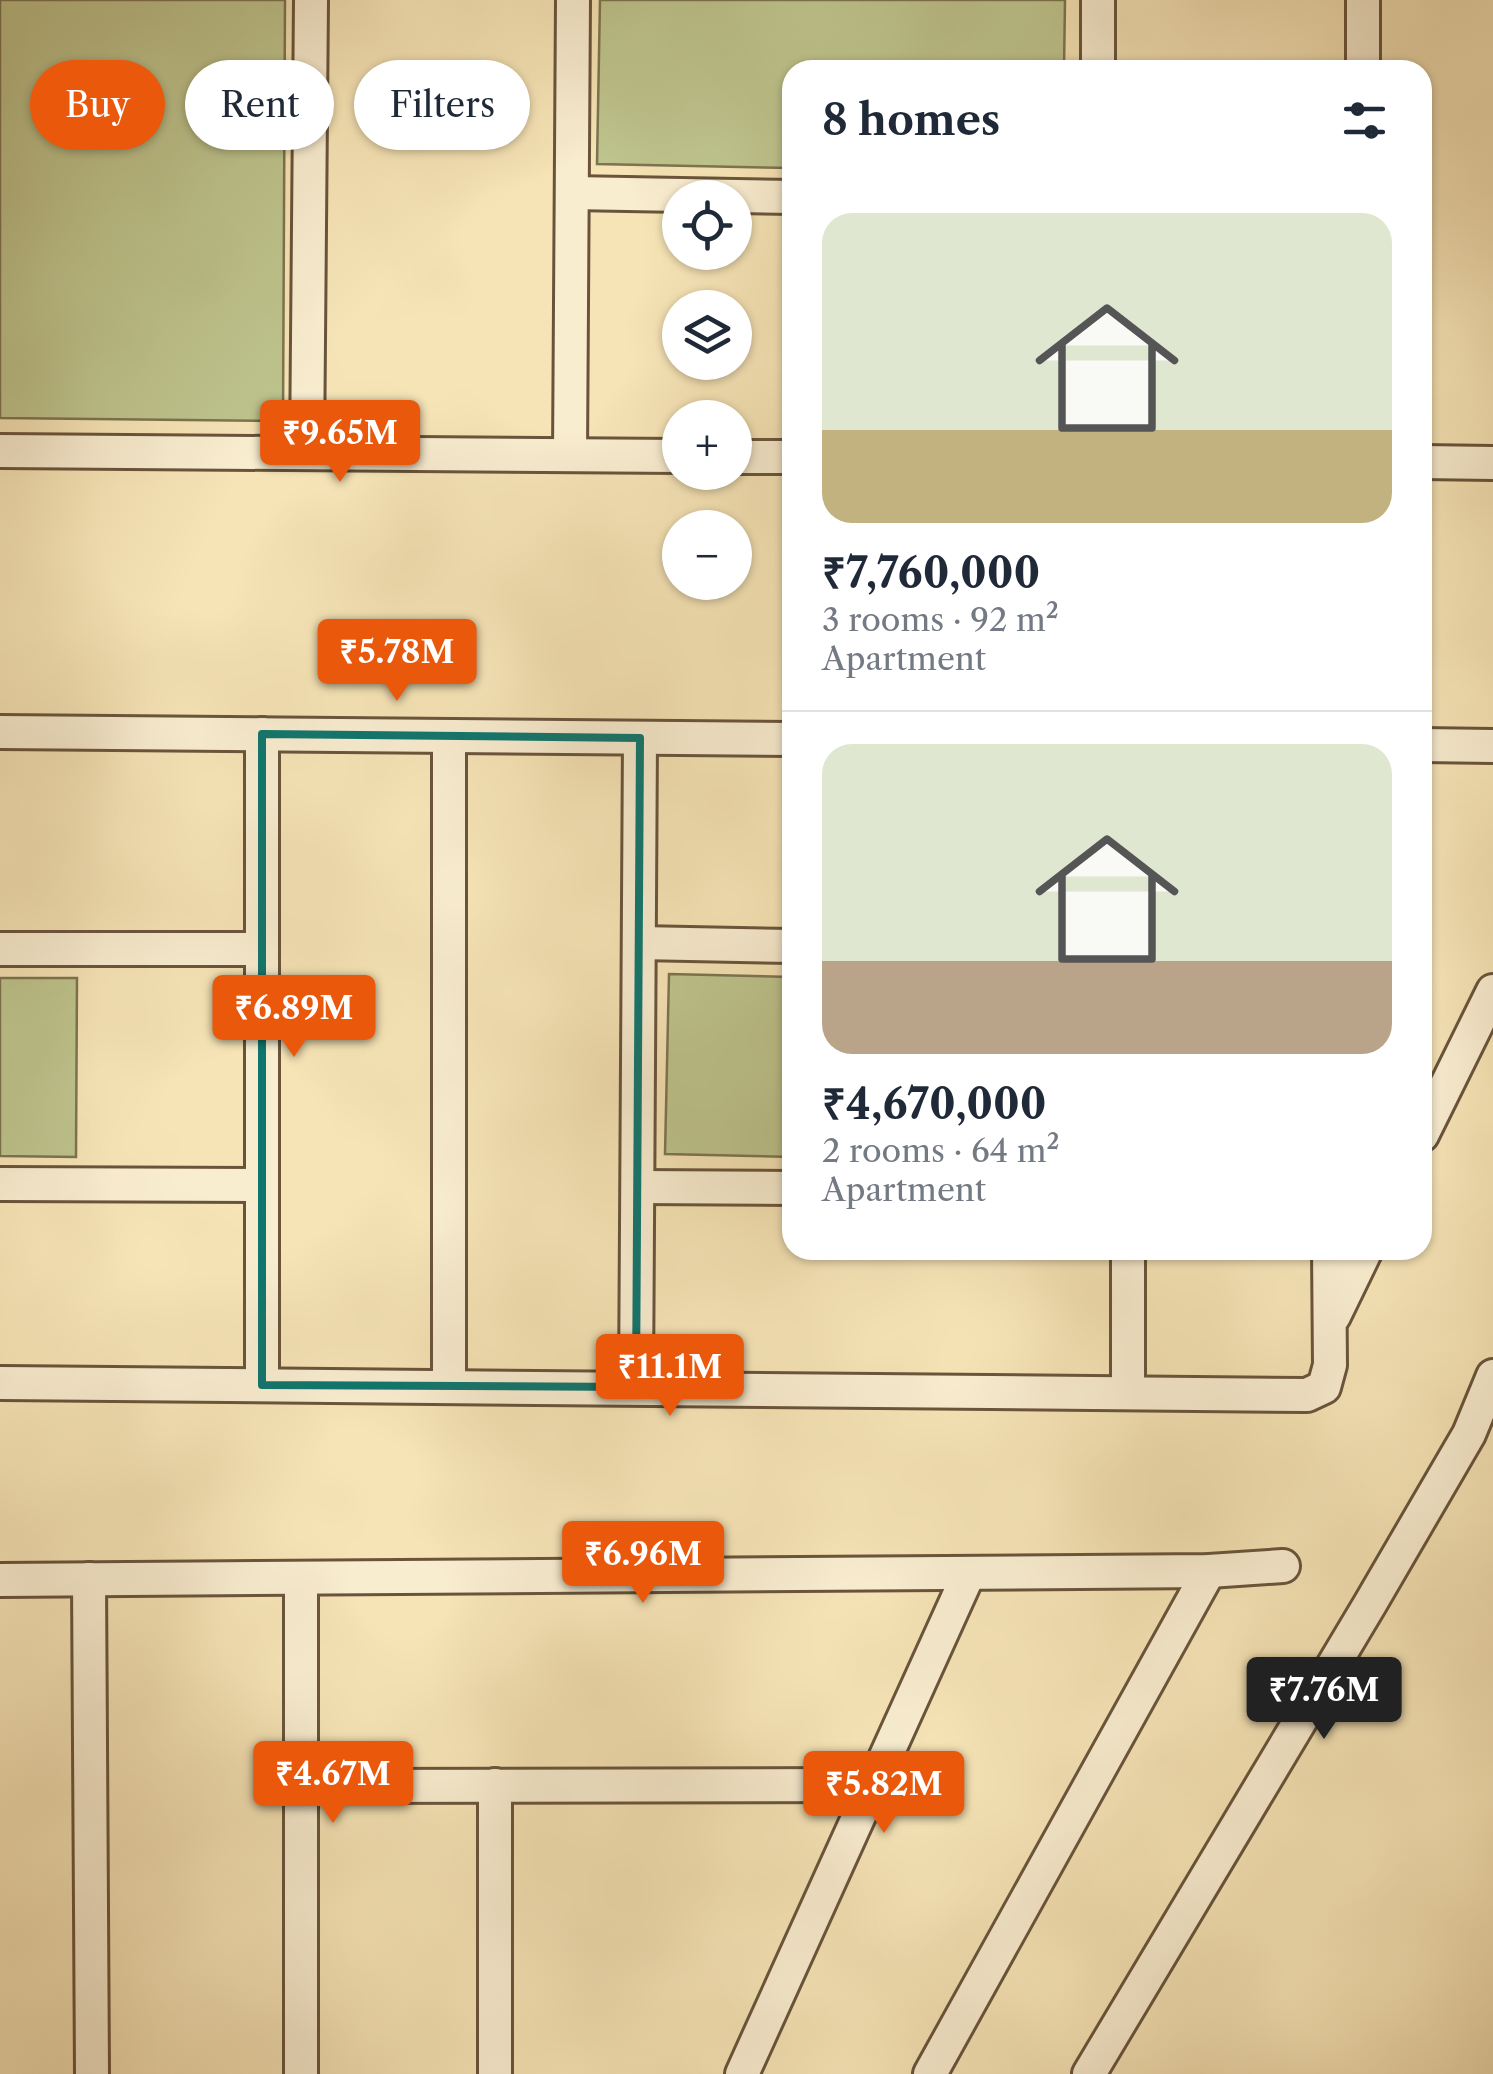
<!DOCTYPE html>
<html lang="en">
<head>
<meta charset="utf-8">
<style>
  body { margin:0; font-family:"Libre Caslon Text",serif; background:#f2f2f3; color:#1f2937; height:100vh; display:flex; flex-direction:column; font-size:38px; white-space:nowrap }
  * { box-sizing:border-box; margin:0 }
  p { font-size:32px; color:#747a83 }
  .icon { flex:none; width:55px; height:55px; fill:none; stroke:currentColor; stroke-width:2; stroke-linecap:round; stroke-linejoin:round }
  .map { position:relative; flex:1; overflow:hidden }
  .drawer { position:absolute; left:782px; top:60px; width:650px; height:1200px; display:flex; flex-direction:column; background:#fff; border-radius:30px; box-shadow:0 2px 8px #0004 }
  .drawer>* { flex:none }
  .guide { position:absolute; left:30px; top:60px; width:602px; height:90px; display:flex; gap:20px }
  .tools { position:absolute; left:662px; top:180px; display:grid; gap:20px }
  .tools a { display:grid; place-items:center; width:90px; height:90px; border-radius:50%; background:#fff; box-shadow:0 2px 8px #0004; font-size:50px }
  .price { position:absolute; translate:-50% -85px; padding:0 22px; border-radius:10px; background:#ea580c; color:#fff; font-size:32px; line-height:65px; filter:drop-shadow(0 2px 5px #0008) }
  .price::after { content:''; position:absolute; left:50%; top:60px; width:30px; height:22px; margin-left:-15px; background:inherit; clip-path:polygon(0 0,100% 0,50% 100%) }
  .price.selected { background:#222; color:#fff }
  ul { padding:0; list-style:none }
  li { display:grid; align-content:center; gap:20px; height:530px; padding:0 40px }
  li+li { border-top:2px solid #e0e1e3 }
  li span { display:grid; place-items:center; height:310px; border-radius:30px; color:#555 }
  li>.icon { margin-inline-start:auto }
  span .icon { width:180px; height:180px; fill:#fffc; stroke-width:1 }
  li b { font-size:42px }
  h2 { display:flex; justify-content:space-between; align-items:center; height:120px; padding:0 40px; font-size:42px }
  .pill { padding:0 35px; border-radius:45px; background:#fff; box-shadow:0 2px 8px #0004; font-size:35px; line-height:90px }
  .pill.selected { background:#ea580c; color:#fff }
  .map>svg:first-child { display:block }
  .green { fill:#bec48d; stroke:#7c7450; stroke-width:2.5 }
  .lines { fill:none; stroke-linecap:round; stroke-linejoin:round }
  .minor-casing { stroke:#69543b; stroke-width:38 }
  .minor { stroke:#f9edd0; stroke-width:32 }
  .marked { fill:none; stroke:#0f766e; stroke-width:8; stroke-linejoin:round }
</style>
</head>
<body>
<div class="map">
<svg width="1493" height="2074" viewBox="0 0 1493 2074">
  <rect width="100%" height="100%" fill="#f6e4b6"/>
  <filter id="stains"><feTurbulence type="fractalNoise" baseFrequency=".002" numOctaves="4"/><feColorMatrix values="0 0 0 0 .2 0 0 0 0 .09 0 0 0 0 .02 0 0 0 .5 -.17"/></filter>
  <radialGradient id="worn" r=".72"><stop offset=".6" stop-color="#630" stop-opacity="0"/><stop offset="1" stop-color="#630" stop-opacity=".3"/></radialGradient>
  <g class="green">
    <path d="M0,0H285L283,421L0,418Z"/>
    <path d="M600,0H1065L1064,70H792V168L597,164Z"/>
    <path d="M669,974L792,977V1157L665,1154Z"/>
    <path d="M0,978H77L76,1157L0,1156Z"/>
  </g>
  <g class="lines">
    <defs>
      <g id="minor">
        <path d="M1363,0V70"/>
        <path d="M1098,70V0"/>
        <path d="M572,193L792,197"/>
        <path d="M0,451L680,456"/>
        <path d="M307,453L311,0"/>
        <path d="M570,455L573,0"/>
        <path d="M735,457H792"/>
        <path d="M1422,462L1493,463"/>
        <path d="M0,732L792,739"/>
        <path d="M262,734V1385"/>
        <path d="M449,736V1386"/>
        <path d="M1422,745L1493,746"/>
        <path d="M639,943L792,946"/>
        <path d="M0,949H262"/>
        <path d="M1422,1135L1493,991"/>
        <path d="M0,1184L262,1185"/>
        <path d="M638,1187L792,1188"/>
        <path d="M1334,1316L1366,1250"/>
        <path d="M0,1383L1307,1395L1324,1387L1330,1365L1329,1250"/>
        <path d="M636,1387L640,738"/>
        <path d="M1128,1391V1250"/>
        <path d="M301,1578V2074"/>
        <path d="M89,1579L92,2074"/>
        <path d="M0,1580L1209,1571L1283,1566"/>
        <path d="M495,1785V2074"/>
        <path d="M301,1786L873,1785"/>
        <path d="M742,2074L969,1573"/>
        <path d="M930,2074L1209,1571"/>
        <path d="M1089,2074L1370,1604L1469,1434L1493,1376"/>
      </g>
    </defs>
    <use href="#minor" class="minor-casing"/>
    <use href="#minor" class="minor"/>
  </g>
  <path class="marked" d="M262,734L640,738L636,1387L262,1385Z"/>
  <rect width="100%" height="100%" filter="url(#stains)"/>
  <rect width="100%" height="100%" fill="url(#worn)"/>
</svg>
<div class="tools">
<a><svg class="icon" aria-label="locate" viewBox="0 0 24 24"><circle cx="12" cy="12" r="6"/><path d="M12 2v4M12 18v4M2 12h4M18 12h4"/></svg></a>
<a><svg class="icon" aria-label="layers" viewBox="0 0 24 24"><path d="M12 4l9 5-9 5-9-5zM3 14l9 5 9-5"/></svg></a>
<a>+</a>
<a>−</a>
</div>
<b class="price" style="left:340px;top:485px">₹9.65M</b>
<b class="price" style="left:397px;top:704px">₹5.78M</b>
<b class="price" style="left:294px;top:1060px">₹6.89M</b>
<b class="price" style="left:670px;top:1419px">₹11.1M</b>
<b class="price" style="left:643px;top:1606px">₹6.96M</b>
<b class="price selected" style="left:1324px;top:1742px">₹7.76M</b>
<b class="price" style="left:333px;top:1826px">₹4.67M</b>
<b class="price" style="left:884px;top:1836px">₹5.82M</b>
<div class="guide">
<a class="pill selected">Buy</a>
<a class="pill">Rent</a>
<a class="pill">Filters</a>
</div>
<section class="drawer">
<h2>8 homes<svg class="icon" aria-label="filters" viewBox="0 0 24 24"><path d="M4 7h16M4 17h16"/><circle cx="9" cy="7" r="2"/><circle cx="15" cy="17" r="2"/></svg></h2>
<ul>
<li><span style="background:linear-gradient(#dfe7d0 70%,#c2b280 0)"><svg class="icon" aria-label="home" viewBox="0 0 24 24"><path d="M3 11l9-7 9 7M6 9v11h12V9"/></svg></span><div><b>₹7,760,000</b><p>3 rooms · 92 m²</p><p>Apartment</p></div></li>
<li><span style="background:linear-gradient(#dfe7d0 70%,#b9a48a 0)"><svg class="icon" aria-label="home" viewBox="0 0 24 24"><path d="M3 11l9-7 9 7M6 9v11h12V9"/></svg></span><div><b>₹4,670,000</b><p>2 rooms · 64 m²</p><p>Apartment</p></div></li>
</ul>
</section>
</div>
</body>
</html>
